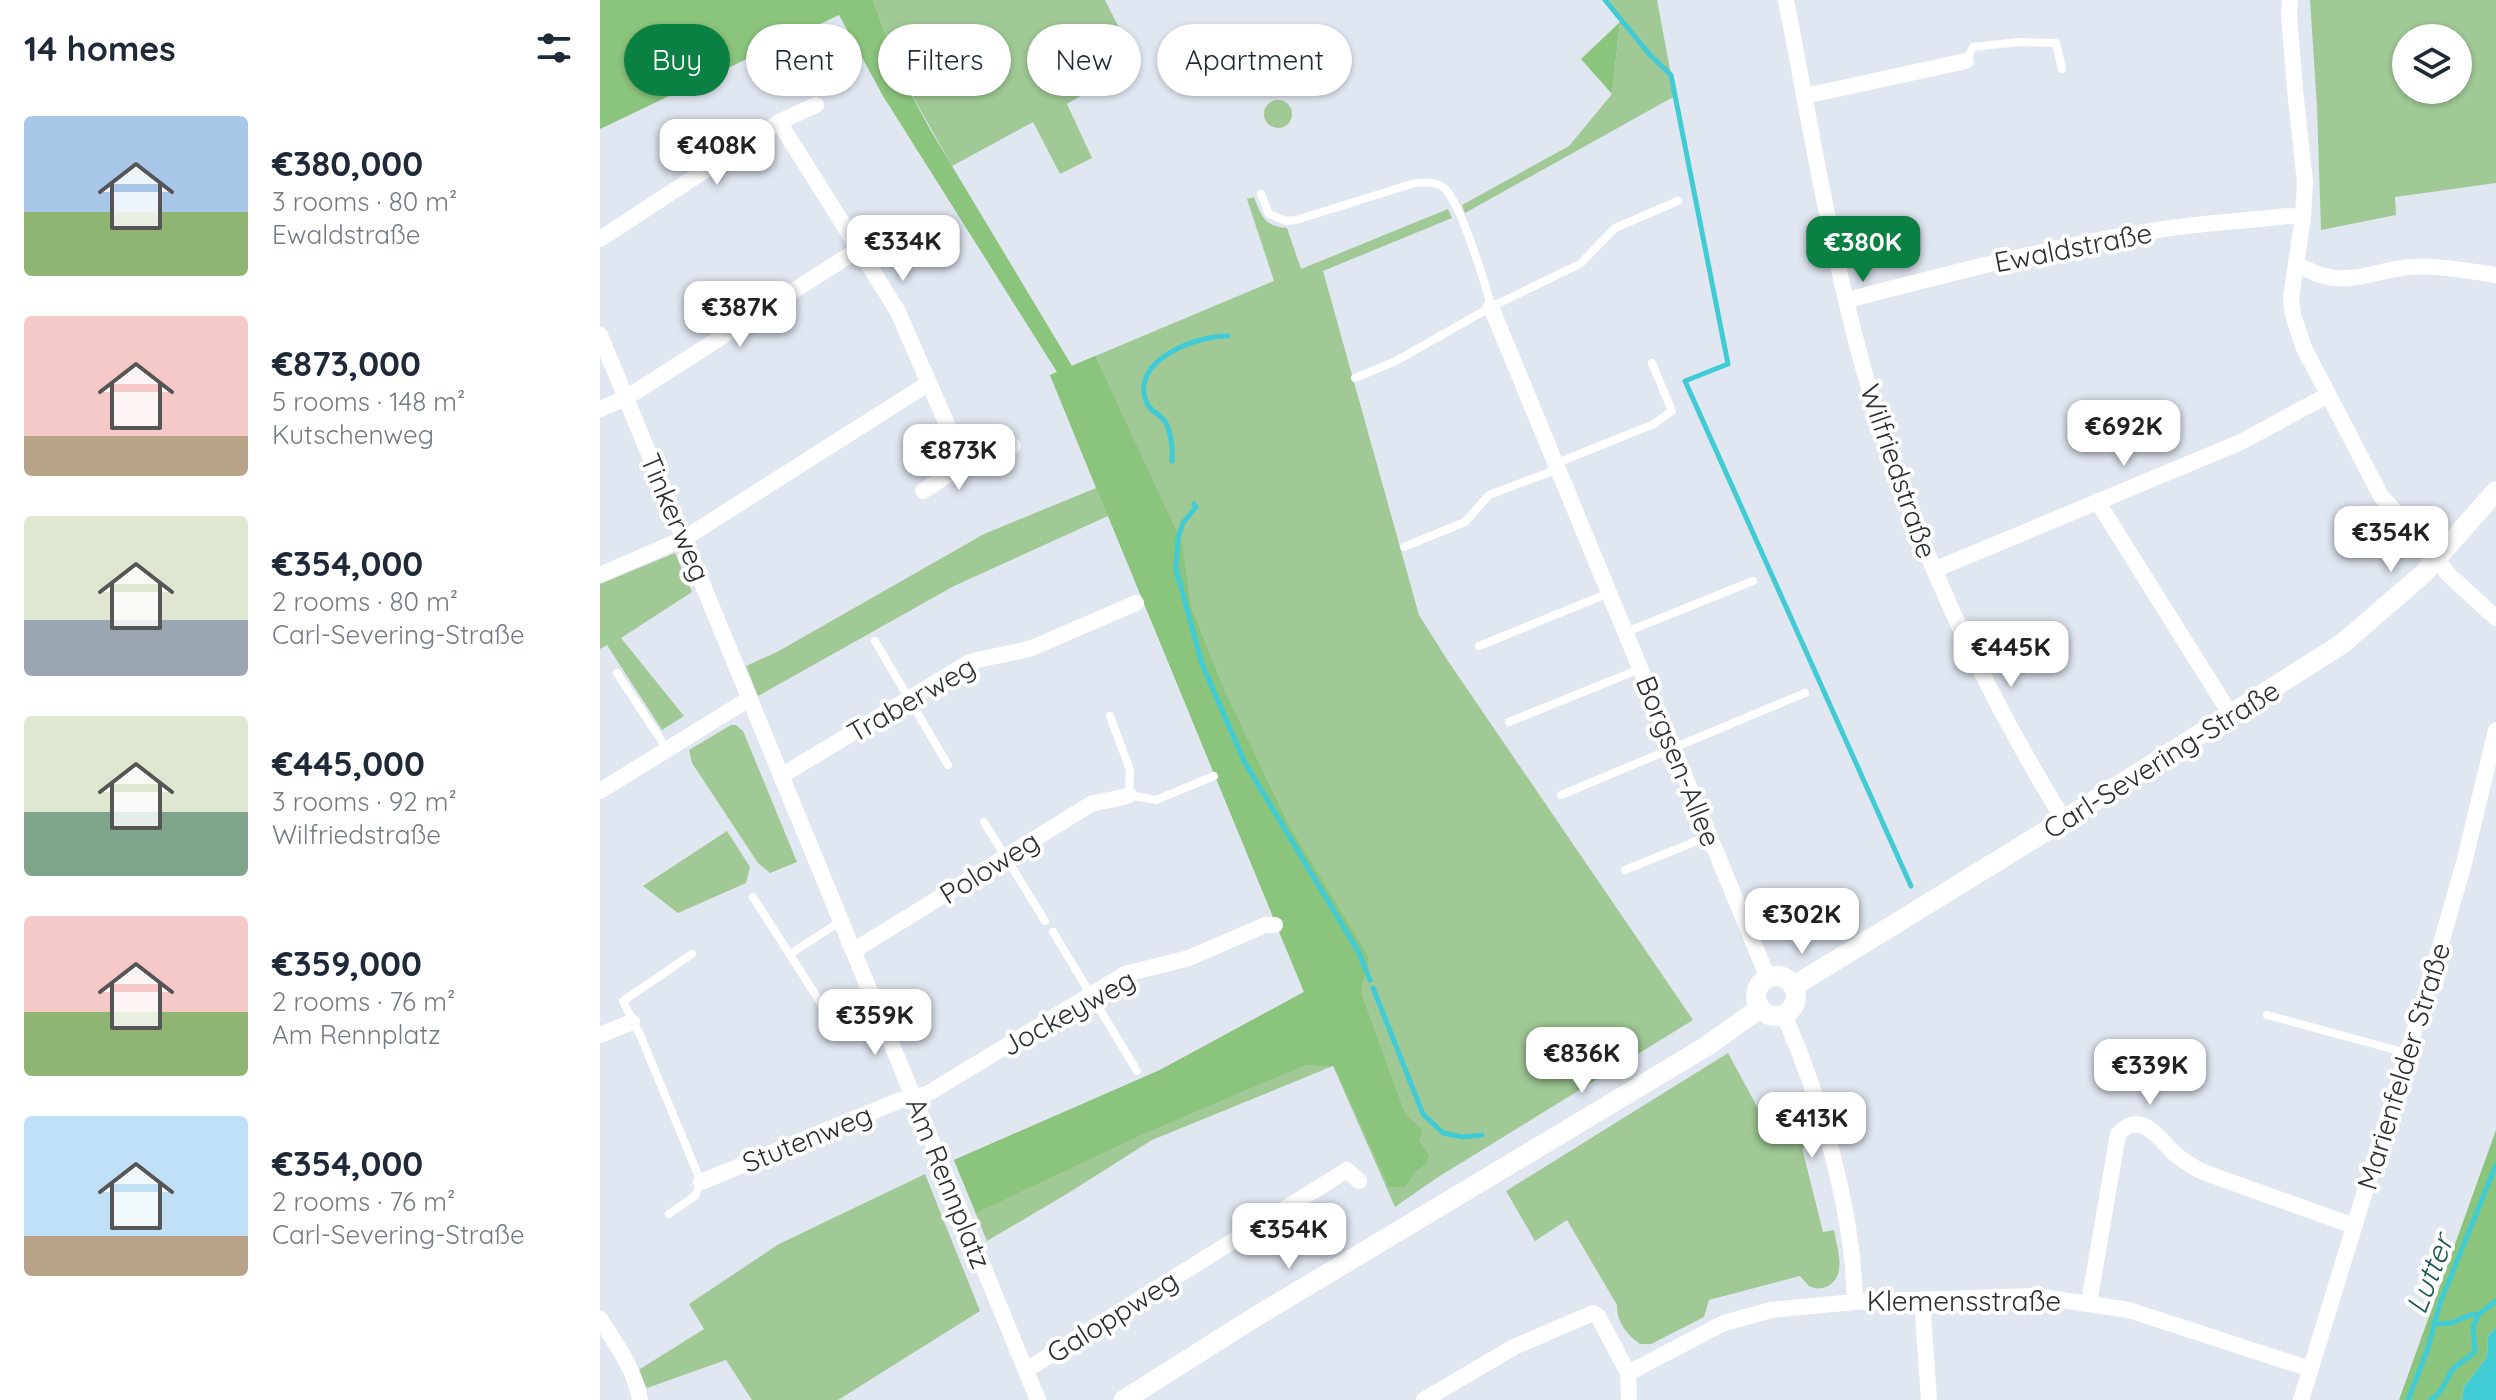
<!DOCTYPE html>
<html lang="en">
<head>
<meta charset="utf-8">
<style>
  body { margin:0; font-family:Quicksand,sans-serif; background:#f6f6f7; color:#1f2937; height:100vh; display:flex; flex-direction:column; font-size:30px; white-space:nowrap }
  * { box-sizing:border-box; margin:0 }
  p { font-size:26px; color:#747a83 }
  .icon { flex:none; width:44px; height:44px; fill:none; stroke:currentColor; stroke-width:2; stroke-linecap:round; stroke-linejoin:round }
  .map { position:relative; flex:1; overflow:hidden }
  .details { display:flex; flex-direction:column; background:#fff; width:600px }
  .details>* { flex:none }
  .guide { position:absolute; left:24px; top:24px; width:760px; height:72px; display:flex; gap:16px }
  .tools { position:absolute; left:1792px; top:24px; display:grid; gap:16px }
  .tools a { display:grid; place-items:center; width:80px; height:80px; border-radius:50%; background:#fff; box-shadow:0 2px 6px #0004; font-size:40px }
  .price { position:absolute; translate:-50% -68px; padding:0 18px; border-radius:16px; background:#fff; color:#222; font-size:26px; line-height:52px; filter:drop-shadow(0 2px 4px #0008) }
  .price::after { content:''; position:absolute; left:50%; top:48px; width:24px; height:18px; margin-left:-12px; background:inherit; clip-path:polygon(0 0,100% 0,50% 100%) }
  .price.selected { background:#0b8043; color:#fff }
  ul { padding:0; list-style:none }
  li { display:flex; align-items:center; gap:24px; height:200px; padding:0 24px }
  li span { display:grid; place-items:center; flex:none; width:224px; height:160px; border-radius:8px; color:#555 }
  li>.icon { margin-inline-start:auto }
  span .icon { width:96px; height:96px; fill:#fffc; stroke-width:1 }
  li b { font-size:34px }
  h2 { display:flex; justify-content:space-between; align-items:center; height:96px; padding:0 24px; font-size:34px }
  .pill { padding:0 28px; border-radius:36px; background:#fff; box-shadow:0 2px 6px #0004; font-size:28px; line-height:72px }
  .pill.selected { background:#0b8043; color:#fff }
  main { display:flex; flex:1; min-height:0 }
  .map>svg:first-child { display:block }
  .green { fill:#a0c995; fill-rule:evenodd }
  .forest { fill:#8bc47c }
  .water { fill:#41cbd4 }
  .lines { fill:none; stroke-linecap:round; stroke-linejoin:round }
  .stream { stroke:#41cbd4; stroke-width:5 }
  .service { stroke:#fff; stroke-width:8 }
  .minor { stroke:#fff; stroke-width:16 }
  .tertiary { stroke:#fff; stroke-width:20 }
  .labels { text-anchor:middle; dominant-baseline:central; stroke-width:8; stroke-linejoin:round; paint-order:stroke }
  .street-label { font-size:28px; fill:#2c2f32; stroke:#fff }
  .water-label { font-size:30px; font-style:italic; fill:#1d5559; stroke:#fff }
</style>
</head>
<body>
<main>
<section class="details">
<h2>14 homes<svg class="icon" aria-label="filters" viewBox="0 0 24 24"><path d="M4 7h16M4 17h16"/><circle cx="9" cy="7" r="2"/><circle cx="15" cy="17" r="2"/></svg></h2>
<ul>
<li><span style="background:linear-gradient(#a9c7e8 60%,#8fb573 0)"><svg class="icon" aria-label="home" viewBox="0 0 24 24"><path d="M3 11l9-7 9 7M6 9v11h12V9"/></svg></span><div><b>€380,000</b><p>3 rooms · 80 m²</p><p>Ewaldstraße</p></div></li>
<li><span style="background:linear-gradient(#f6c9c9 75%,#b9a48a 0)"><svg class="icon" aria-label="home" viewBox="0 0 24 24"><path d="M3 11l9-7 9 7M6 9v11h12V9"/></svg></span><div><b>€873,000</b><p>5 rooms · 148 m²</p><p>Kutschenweg</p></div></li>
<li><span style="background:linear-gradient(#dfe7d0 65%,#9aa5b1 0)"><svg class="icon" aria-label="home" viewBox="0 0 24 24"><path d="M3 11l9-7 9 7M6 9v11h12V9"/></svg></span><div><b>€354,000</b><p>2 rooms · 80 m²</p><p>Carl-Severing-Straße</p></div></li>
<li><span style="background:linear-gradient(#dfe7d0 60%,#7fa58c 0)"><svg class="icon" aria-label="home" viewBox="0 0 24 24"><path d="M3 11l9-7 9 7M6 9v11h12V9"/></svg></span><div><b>€445,000</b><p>3 rooms · 92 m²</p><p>Wilfriedstraße</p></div></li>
<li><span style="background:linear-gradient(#f6c9c9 60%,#8fb573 0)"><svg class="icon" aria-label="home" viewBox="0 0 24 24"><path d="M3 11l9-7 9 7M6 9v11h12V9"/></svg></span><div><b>€359,000</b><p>2 rooms · 76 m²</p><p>Am Rennplatz</p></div></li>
<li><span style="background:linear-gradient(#bfe0f5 75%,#b9a48a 0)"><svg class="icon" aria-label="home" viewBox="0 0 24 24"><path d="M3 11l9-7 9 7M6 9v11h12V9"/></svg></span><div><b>€354,000</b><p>2 rooms · 76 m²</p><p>Carl-Severing-Straße</p></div></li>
</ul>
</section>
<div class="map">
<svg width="1896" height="1400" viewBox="0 0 1896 1400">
  <rect width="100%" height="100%" fill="#e1e7f1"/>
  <g class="green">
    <path d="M273,0H505L536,62L467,104L492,158L460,174L433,122L352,166L299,72Z"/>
    <path d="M1003,0H1057L1075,96L865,213L862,205L969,146L1012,94L1020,22Z"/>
    <path d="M1710,0H1896V183L1795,197L1796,215L1721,230L1717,107ZM1806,38H1858V90H1806Z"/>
    <circle cx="678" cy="114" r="14"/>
    <path d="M654,197C661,216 665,227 687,228L701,269L848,209L852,218L723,271L819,615L848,661L1093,1020L835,1179L795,1207L733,1066L552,1140L470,1192L387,1241L354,1160L560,1070L704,992L508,516L354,586L158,696L146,666L177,652L384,534L496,488L450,375L674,281L647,199Z"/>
    <path d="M75,553L92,592L21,638L84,716L62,730L7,645L0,649V584Z"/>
    <path d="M131,725H136L143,731L197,862L170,873L158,863L92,763L89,750Z"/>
    <path d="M127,831L150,867L146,883L78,913L43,886Z"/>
    <path d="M1128,1053L1160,1112L1179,1126L1203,1114L1213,1144L1202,1148L1223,1232L1234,1230C1236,1243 1241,1257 1239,1270C1237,1284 1222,1293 1209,1286C1206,1283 1203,1279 1200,1276L1109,1300L1104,1317L1051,1344H1040C1027,1335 1016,1321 1017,1305L967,1220L935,1241L906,1191Z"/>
    <path d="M325,1174L380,1311L238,1400H152L126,1360L47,1388L37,1371L104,1329L89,1304L179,1244Z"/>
  </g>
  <g class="forest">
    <path d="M0,0H273L299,72L331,131L472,366L495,356L582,543L591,607L625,692L688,824L768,956C770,966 762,980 761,993L805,1114L823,1130L819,1140L829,1156L827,1163L815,1172L805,1187H789L734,1066L705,1065L543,1134L376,1213L354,1160L560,1070L704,992L450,375L457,372L283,96L239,15L0,129Z"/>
    <path d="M1020,22L1012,94L981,59Z"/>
    <path d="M1896,1130V1328L1888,1336L1887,1357L1864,1387L1862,1400H1799Z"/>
  </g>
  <path class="water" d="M1896,1328V1400H1862L1864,1387L1887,1357L1888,1336Z"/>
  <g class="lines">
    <g class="stream">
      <path d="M1005,0L1050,55L1071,75L1128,364L1085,381L1311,886"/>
      <path d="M572,461C573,451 571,427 563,419C557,412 549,411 546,401C530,360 598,335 628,336"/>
      <path d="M594,504L596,507L583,523L578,538L576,569L602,664L644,761L758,951L770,980"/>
      <path d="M773,988L823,1114L843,1133L863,1137L882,1135"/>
      <path d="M1834,1324L1851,1323L1870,1315L1879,1314L1896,1301"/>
      <path d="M1808,1400L1828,1348L1840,1303L1896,1165"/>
      <path d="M1831,1400C1847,1388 1845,1378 1854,1368C1861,1361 1869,1359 1875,1351L1873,1327L1879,1314"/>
    </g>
    <g class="service">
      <path d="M1366,61L1373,47L1419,42L1456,43L1462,69"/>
      <path d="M661,194L669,214L686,221L696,220L815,183C826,182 836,181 845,189C860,202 886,285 891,307"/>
      <path d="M755,378L796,361L891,307L980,264L1015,228L1078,201"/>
      <path d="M957,463L1054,424L1072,411L1052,363"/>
      <path d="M804,547L865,522L889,495L958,469"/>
      <path d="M1026,632L1153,581"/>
      <path d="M275,641L348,765"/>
      <path d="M879,646L1009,593"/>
      <path d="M17,673L67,749"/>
      <path d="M510,716L530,770L529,795L556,800L614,776"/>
      <path d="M909,722L1040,669"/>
      <path d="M961,795L1205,693"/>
      <path d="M384,822L445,921"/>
      <path d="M1025,870L1109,836"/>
      <path d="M153,897L224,1008"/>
      <path d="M453,932L537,1071"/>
      <path d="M190,954L241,921"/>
      <path d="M1667,1015L1807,1053"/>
      <path d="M69,1214L95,1196L101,1182L41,1037L23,1001L92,954"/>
    </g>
    <g class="minor">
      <path d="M1186,0C1210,123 1230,247 1263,367C1308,528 1377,679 1464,820"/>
      <path d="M1690,0L1689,15L1695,90L1705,182L1703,217L1691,298L1693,315L1704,348L1781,496L1831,550L1848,574L1896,618"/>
      <path d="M1205,96L1366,61"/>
      <path d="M179,122L297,310L353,438L366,458L392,454L413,446"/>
      <path d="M0,239L179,122L216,105"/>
      <path d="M1696,264C1705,268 1715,274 1724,276C1752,284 1782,269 1810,267C1838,265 1868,271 1896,275"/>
      <path d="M1247,300C1352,273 1457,245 1564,229C1605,223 1646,221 1687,216L1703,217"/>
      <path d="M891,307L1168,978"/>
      <path d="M0,335L438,1400"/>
      <path d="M0,409L26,398L259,249"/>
      <path d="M323,491L357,469L366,458"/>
      <path d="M1497,501L1631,715"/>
      <path d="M1334,570L1641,442L1728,395"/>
      <path d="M0,575L85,538L329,383"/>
      <path d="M181,776L368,663C390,655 412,655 434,647L536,603"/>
      <path d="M0,791L149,699"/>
      <path d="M253,951L491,804C504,800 516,800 529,795"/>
      <path d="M1184,1015C1221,1099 1253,1210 1255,1302"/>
      <path d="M0,1035L32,1022"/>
      <path d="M101,1182L298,1101L327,1094L525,974L589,958L665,925H675"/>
      <path d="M1322,1299L1329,1400"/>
      <path d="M1489,1303L1518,1134C1541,1109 1558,1138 1575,1154C1584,1161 1593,1167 1603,1172L1754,1226"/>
      <path d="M0,1319C15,1343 36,1371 40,1400"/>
      <path d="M426,1370L747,1170L759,1181"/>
      <path d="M1028,1373L1124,1323L1171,1310L1255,1302L1435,1296L1529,1310L1710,1369"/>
      <path d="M824,1400L914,1347L993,1313L998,1316L1028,1373L1029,1400"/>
      <path d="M1701,1400L1839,950L1864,863L1896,730"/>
    </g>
    <g class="tertiary">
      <circle cx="1176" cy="996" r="20"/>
      <path d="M1194,986L1464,820L1742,644L1823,574L1896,491"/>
      <path d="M524,1400L652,1319L1107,1046L1160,1008"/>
    </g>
  </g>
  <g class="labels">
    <g class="street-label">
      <text transform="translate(1473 247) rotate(-11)">Ewaldstraße</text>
      <text transform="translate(1299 471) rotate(71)">Wilfriedstraße</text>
      <text transform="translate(76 517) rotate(67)">Tinkerweg</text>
      <text transform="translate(311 699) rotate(-30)">Traberweg</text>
      <text transform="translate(1561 759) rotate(-32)">Carl-Severing-Straße</text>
      <text transform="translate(1079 761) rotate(68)">Borgsen-Allee</text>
      <text transform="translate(389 867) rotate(-32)">Poloweg</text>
      <text transform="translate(468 1012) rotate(-29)">Jockeyweg</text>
      <text transform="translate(1803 1066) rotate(-73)">Marienfelder Straße</text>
      <text transform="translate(207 1138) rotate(-22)">Stutenweg</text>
      <text transform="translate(349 1183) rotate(68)">Am Rennplatz</text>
      <text x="1364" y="1300">Klemensstraße</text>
      <text transform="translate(512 1316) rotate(-32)">Galoppweg</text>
    </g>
    <g class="water-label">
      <text transform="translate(1829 1274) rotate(-69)">Lutter</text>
    </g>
  </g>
</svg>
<div class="tools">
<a><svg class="icon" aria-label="layers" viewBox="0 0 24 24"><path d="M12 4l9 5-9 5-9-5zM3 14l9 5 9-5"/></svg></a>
</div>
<b class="price" style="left:117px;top:187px">€408K</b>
<b class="price" style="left:303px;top:283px">€334K</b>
<b class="price selected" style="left:1263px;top:284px">€380K</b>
<b class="price" style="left:140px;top:349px">€387K</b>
<b class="price" style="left:1524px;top:468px">€692K</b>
<b class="price" style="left:359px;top:492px">€873K</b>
<b class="price" style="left:1791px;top:574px">€354K</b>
<b class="price" style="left:1411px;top:689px">€445K</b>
<b class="price" style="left:1202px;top:956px">€302K</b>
<b class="price" style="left:275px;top:1057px">€359K</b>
<b class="price" style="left:982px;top:1095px">€836K</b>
<b class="price" style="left:1550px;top:1107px">€339K</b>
<b class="price" style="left:1212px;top:1160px">€413K</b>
<b class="price" style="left:689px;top:1271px">€354K</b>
<div class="guide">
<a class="pill selected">Buy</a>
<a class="pill">Rent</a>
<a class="pill">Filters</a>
<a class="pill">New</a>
<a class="pill">Apartment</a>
</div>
</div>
</main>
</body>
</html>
